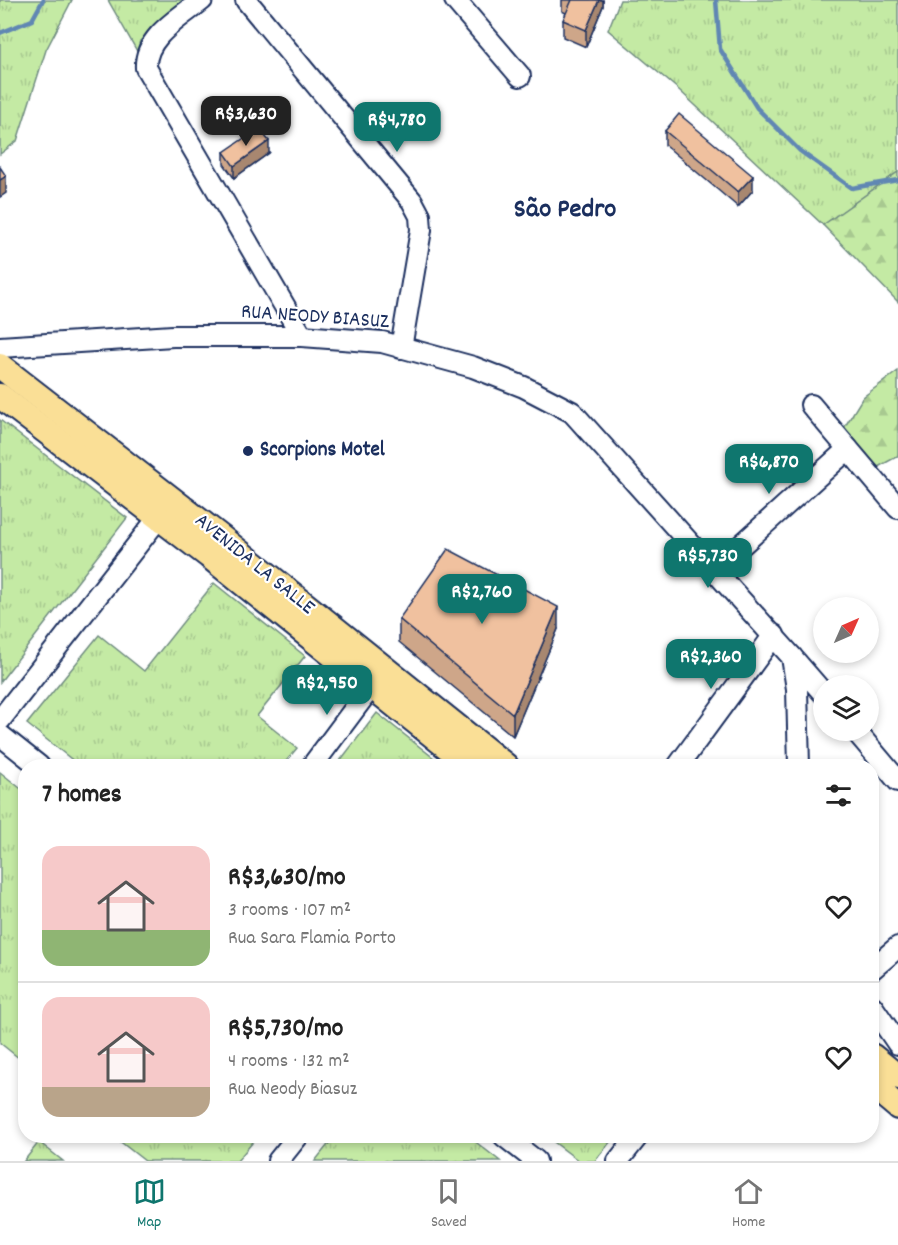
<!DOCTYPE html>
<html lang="en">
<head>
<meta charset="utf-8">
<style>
  body { margin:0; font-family:Dekko,sans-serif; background:#f2f2f2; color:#222; height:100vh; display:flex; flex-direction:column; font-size:22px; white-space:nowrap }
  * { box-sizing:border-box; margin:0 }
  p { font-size:20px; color:#767676 }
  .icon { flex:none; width:33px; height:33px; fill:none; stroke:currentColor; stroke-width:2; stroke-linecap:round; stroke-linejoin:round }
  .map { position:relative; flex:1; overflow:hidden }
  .drawer { position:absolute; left:18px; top:759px; width:861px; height:384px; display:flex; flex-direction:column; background:#fff; border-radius:24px; box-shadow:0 3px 9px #0003 }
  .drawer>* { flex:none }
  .needle { width:39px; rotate:45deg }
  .buttons { position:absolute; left:813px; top:597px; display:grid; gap:12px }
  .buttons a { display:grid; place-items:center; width:66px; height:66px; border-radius:50%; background:#fff; box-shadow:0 3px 9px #0003; font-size:30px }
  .price { position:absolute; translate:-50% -51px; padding:0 14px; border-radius:12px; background:#0f766e; color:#fff; font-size:20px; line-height:39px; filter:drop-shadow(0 2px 3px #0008) }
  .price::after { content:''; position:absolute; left:50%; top:36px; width:18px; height:14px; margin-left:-9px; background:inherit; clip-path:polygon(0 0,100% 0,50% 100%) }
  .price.selected { background:#222; color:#fff }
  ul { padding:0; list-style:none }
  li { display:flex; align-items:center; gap:18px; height:150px; padding:0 24px }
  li+li { border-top:2px solid #e0e0e0 }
  li span { display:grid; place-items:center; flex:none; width:168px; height:120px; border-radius:18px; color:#555 }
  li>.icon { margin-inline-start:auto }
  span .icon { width:72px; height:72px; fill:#fffc; stroke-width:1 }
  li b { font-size:26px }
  h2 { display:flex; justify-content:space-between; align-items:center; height:72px; padding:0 24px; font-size:26px }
  .dock { display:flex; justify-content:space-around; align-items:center; height:84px; border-top:2px solid #e0e0e0; background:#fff; font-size:16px; color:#767676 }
  .dock a { display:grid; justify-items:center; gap:3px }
  .dock .selected { color:#0f766e }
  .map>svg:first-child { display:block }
  .grass { fill:url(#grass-tufts); stroke:#708c81; stroke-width:1.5 }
  .forest { fill:url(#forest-firs); stroke:#708c81; stroke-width:1.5 }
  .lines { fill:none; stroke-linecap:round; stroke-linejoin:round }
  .stream { stroke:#6187b3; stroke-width:4.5 }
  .minor-casing { stroke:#1b2f5e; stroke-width:24 }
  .major-casing { stroke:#1b2f5e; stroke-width:28 }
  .minor { stroke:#fff; stroke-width:20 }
  .major { stroke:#fadf96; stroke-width:24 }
  .wall { fill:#cea689; stroke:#1b2f5e; stroke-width:1.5 }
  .shaded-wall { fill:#a8876f; stroke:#1b2f5e; stroke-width:1.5 }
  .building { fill:#f0c19f; stroke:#1b2f5e; stroke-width:1.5 }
  .poi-dot { fill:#1b2f5e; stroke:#fff; stroke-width:2 }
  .labels { text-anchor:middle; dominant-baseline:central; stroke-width:4.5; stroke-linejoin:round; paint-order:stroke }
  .street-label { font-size:21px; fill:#1b2f5e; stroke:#fff }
  .poi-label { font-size:21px; font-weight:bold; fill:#1b2f5e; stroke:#fff; text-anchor:start }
  .district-label { font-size:27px; font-weight:bold; fill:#1b2f5e; stroke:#fff }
</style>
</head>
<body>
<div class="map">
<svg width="898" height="1161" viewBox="0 0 898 1161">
  <defs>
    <pattern id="grass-tufts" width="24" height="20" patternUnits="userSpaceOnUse" patternTransform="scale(1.5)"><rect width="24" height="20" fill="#c4eaa4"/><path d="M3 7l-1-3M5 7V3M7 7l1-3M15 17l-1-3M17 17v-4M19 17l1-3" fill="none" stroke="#a8c990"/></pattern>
    <pattern id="forest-firs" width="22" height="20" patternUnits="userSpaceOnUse" patternTransform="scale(1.5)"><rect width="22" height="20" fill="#c4eaa4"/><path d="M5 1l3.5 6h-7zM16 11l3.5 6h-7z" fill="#a8c990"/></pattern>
  </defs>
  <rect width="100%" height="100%" fill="#fff"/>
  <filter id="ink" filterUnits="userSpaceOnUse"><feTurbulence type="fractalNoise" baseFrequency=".0167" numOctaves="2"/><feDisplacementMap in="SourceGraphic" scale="12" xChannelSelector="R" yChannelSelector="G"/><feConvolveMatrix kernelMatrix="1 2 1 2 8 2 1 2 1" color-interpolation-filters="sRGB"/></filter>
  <g filter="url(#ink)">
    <g class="grass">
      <path d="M0,0H72L46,50L17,141L0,154Z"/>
      <path d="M108,0H188L140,41L137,51Z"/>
      <path d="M620,0H898V172L823,225L679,90L608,30Z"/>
      <path d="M0,420L127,518L0,682Z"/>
      <path d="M214,583L305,656L257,716L297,748L282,766H80L27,724L99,635L144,671Z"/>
      <path d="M377,713L440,763L438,766H336Z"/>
      <path d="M0,772L25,792V1063L0,1043Z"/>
      <path d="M113,1136H258L237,1161H145Z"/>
      <path d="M335,1136H468L500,1161H315Z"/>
      <path d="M546,1136H615L595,1161H579Z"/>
      <path d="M39,1142L63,1161H24Z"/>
    </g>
    <g class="forest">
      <path d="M898,172V302L823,225Z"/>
      <path d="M898,371V456L878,467L844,428L863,397Z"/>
    </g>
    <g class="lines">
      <g class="stream">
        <path d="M716,0L720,49L757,108L800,151L852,188L898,180"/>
        <path d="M0,33L32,20L43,0"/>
      </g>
      <defs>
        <g id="minor">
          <path d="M202,0C180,18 144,37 146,68L302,336"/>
          <path d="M246,0L412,201L420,216L421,230L401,348"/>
          <path d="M455,0L520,76"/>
          <path d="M0,347L173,336H302L382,342L473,367L524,387L572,412L792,657L797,689L799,766"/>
          <path d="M811,405L898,508"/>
          <path d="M715,569L848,449"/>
          <path d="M792,657L824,694"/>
          <path d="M0,720L159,517"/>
          <path d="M855,730L898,781"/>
          <path d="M0,735L39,766"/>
          <path d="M312,766L371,687"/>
          <path d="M678,766L774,635"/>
          <path d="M872,969L898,947"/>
          <path d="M872,1006L898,1044"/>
          <path d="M504,1136L536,1161"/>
          <path d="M278,1161L298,1136"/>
          <path d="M618,1161L638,1136"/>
        </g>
        <g id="major">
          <path d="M0,366L223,539L506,766"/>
          <path d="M0,396L209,556L471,766"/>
          <path d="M872,1056L898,1077"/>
          <path d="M872,1085L898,1107"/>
        </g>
      </defs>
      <use href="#minor" class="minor-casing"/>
      <use href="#major" class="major-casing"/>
      <use href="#minor" class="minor"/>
      <use href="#major" class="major"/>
    </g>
    <g class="wall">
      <path d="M562,0H603V6L586,47L563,37V20L566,13L562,11Z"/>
      <path d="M665,131L753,190L738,207L665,145Z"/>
      <path d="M224,152L269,153L234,178L224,164Z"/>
      <path d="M399,619L558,629L513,736L399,642Z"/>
    </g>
    <g class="shaded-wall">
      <path d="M599,0H603V6L586,47V30Z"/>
      <path d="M269,141V153L234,178V166Z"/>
      <path d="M6,176V193L0,197V180Z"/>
      <path d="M753,176V190L738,207V192Z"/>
      <path d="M558,607V629L513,736V714Z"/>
    </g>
    <g class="building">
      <path d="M572,0H599L586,30L563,20Z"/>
      <path d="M679,114L753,176L738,192L665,131Z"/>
      <path d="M259,128L269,141L234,166L224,152Z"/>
      <path d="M0,167L6,176L0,180Z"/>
      <path d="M448,549L558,607L513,714L399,619Z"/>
    </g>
  </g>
  <circle class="poi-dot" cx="248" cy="451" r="6"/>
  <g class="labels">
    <g class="street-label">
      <text transform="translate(315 318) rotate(4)">RUA NEODY BIASUZ</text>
      <text transform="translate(254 565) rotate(39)">AVENIDA LA SALLE</text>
    </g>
    <g class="poi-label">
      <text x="260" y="451">Scorpions Motel</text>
    </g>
    <g class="district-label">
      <text x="565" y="210">São Pedro</text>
    </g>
  </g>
</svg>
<div class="buttons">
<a><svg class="needle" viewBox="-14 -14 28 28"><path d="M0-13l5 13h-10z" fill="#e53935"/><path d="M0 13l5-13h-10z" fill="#767676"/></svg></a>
<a><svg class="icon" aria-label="layers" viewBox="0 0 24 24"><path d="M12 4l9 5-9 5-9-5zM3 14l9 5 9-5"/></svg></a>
</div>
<b class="price selected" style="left:246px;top:147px">R$3,630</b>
<b class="price" style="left:397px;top:153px">R$4,780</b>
<b class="price" style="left:769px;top:495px">R$6,870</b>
<b class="price" style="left:708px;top:589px">R$5,730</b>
<b class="price" style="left:482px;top:625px">R$2,760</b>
<b class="price" style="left:711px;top:690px">R$2,360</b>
<b class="price" style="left:327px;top:716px">R$2,950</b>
<section class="drawer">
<h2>7 homes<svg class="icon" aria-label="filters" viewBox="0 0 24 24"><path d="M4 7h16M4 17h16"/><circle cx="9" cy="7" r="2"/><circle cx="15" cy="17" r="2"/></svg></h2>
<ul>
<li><span style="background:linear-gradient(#f6c9c9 70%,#8fb573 0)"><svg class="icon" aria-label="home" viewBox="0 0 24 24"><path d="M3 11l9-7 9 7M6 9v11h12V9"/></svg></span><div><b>R$3,630/mo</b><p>3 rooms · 107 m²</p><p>Rua Sara Flamia Porto</p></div><svg class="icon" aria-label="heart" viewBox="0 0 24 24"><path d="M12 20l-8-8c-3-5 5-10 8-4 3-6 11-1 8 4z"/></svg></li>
<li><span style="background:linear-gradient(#f6c9c9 75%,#b9a48a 0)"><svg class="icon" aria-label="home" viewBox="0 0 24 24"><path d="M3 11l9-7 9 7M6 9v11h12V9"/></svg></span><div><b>R$5,730/mo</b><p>4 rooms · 132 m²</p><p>Rua Neody Biasuz</p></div><svg class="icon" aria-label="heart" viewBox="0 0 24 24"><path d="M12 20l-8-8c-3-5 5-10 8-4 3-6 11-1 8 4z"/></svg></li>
</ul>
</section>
</div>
<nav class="dock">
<a class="selected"><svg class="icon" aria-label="map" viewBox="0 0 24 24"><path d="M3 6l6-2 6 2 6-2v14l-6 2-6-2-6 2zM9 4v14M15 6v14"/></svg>Map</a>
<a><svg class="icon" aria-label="saved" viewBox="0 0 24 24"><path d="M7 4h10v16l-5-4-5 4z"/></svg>Saved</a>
<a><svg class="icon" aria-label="home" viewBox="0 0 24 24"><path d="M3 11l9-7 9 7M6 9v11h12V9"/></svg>Home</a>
</nav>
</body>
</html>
